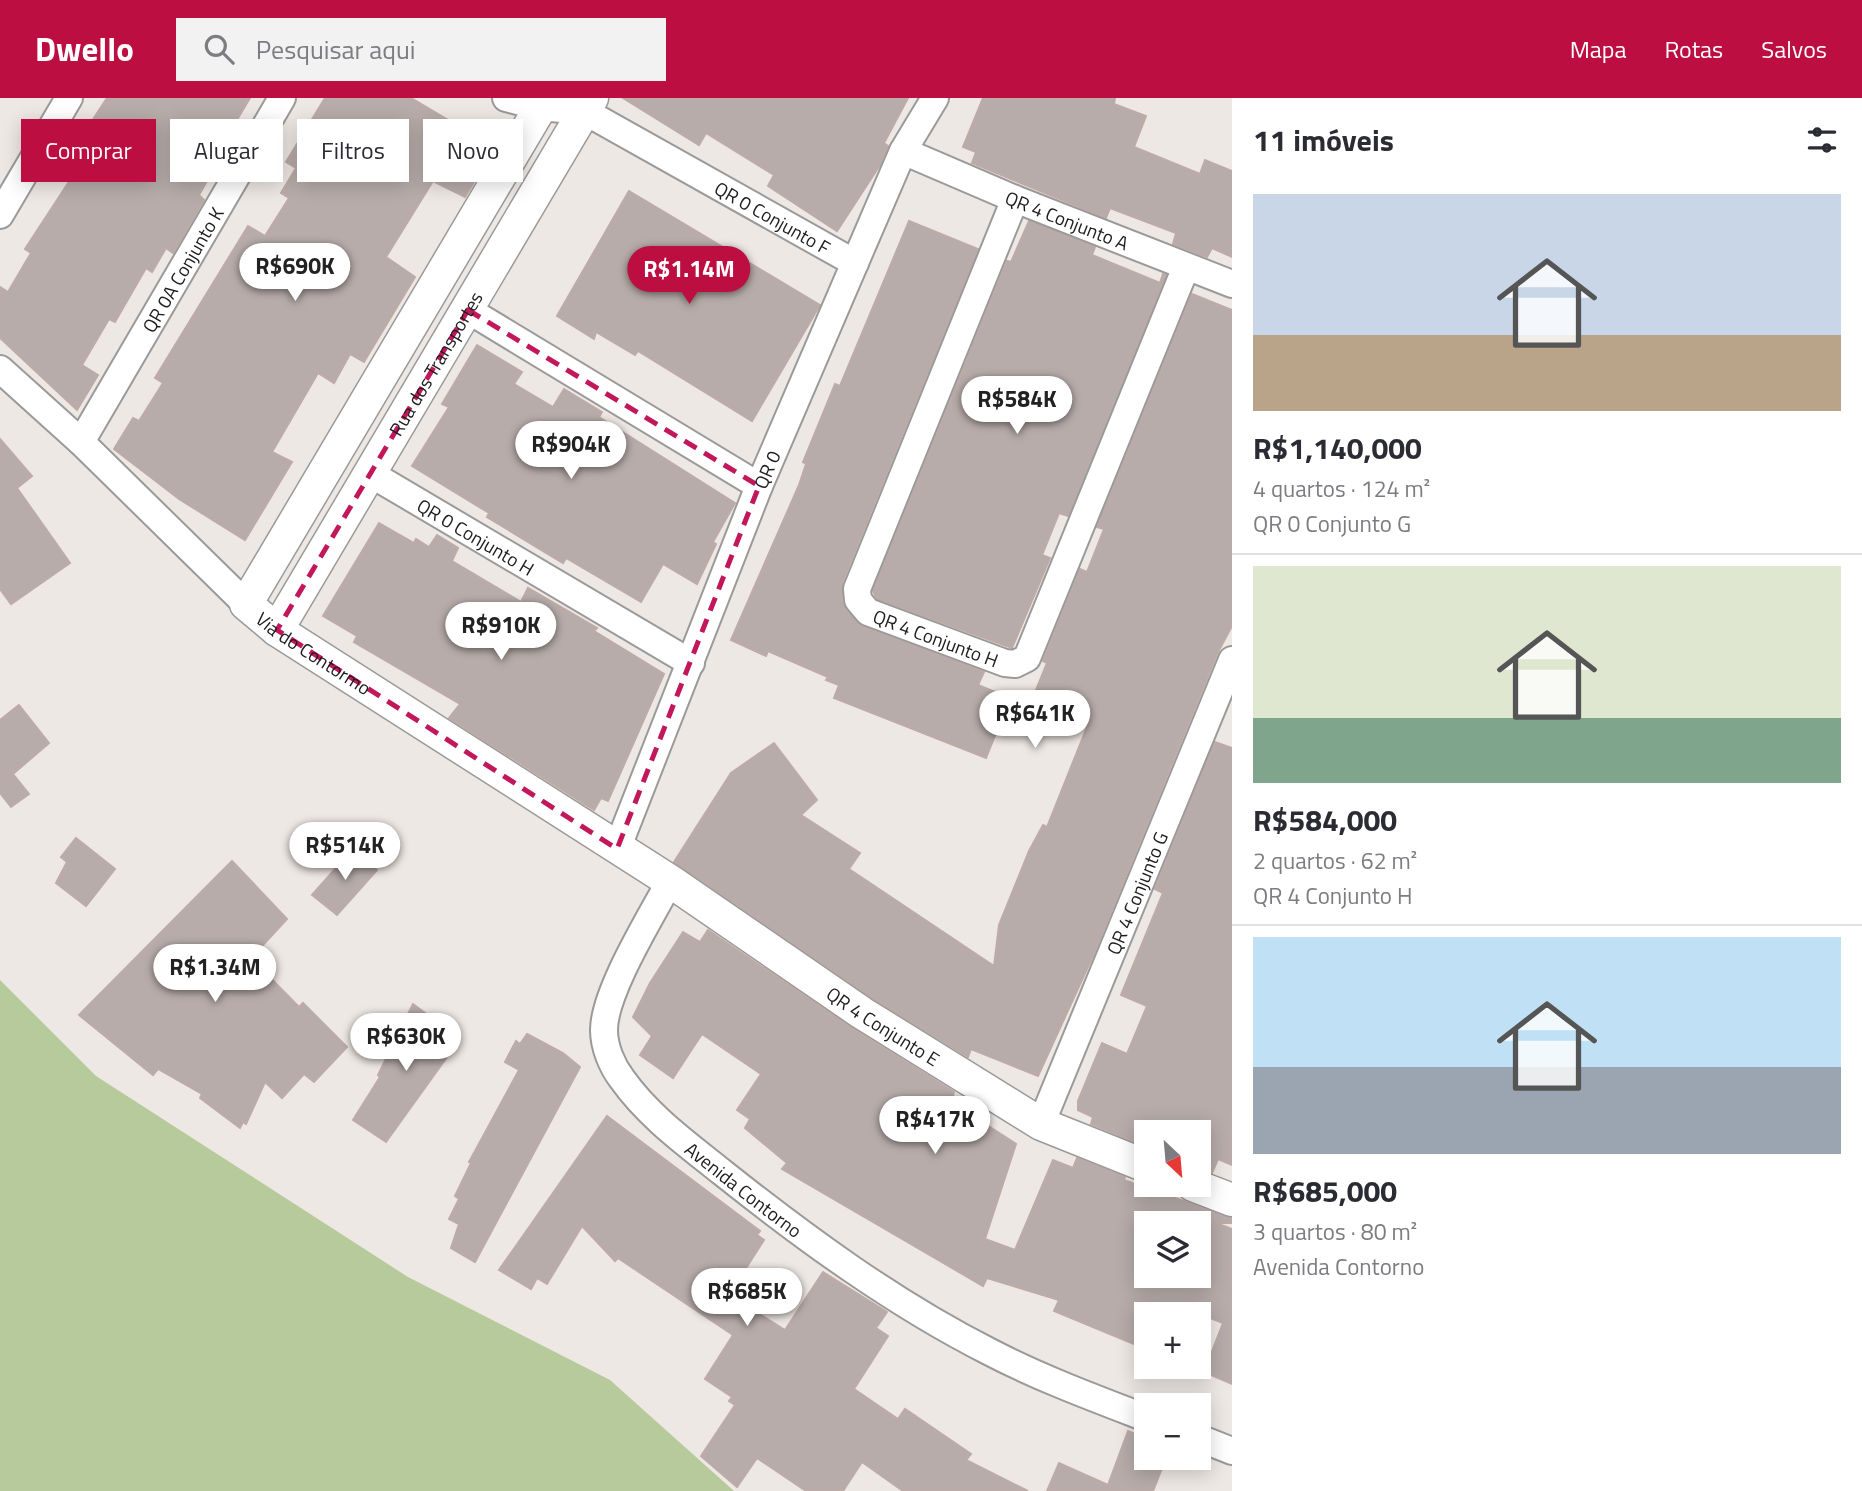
<!DOCTYPE html>
<html lang="pt">
<head>
<meta charset="utf-8">
<style>
  body { margin:0; font-family:"Titillium Web",sans-serif; background:#f2f2f3; color:#2b2b33; height:100vh; display:flex; flex-direction:column; font-size:26px; white-space:nowrap }
  * { box-sizing:border-box; margin:0 }
  p { font-size:23px; color:#7c7c81 }
  .icon { flex:none; width:38px; height:38px; fill:none; stroke:currentColor; stroke-width:2; stroke-linecap:round; stroke-linejoin:round }
  .map { position:relative; flex:1; overflow:hidden }
  .side { display:flex; flex-direction:column; background:#fff; width:630px }
  .side>* { flex:none }
  .guide { position:absolute; left:21px; top:21px; width:665px; height:63px; display:flex; gap:14px }
  .needle { width:46px; rotate:154deg }
  .buttons { position:absolute; left:1134px; top:1022px; display:grid; gap:14px }
  .buttons a { display:grid; place-items:center; width:77px; height:77px; border-radius:0px; background:#fff; box-shadow:0 4px 18px #0003; font-size:35px }
  .price { position:absolute; translate:-50% -60px; padding:0 16px; border-radius:24px; background:#fff; color:#222; font-size:23px; line-height:46px; filter:drop-shadow(0 2px 4px #0008) }
  .price::after { content:''; position:absolute; left:50%; top:42px; width:21px; height:16px; margin-left:-10px; background:inherit; clip-path:polygon(0 0,100% 0,50% 100%) }
  .price.on { background:#bc0e41; color:#fff }
  ul { padding:0; list-style:none }
  li { display:grid; align-content:center; gap:14px; height:371px; padding:0 21px }
  li+li { border-top:2px solid #e1e1e2 }
  li span { display:grid; place-items:center; height:217px; border-radius:0px; color:#555 }
  li>.icon { margin-inline-start:auto }
  span .icon { width:126px; height:126px; fill:#fffc; stroke-width:1 }
  li b { font-size:30px }
  h2 { display:flex; justify-content:space-between; align-items:center; height:84px; padding:0 21px; font-size:30px }
  .chip { padding:0 24px; border-radius:0px; background:#fff; box-shadow:0 4px 18px #0003; font-size:24px; line-height:63px }
  .chip.on { background:#bc0e41; color:#fff }
  header { display:flex; align-items:center; gap:42px; box-sizing:border-box; height:98px; padding:0 35px; background:#bc0e41; color:#fff }
  header strong { font-size:33px }
  nav { display:flex; gap:38px; margin-inline-start:auto; font-size:24px }
  .search { width:490px; height:63px; background:#f2f2f3; display:flex; align-items:center; gap:18px; box-sizing:border-box; padding:0 24px; border-radius:0px; color:#7c7c81; font-size:26px }
  main { display:flex; flex:1; min-height:0 }
  .map>svg:first-child { display:block }
  .forest { fill:#b7ca9c }
  .building { fill:#b7acaa; stroke:#beaba7; stroke-width:2; fill-rule:evenodd }
  .lines { fill:none; stroke-linecap:round; stroke-linejoin:round }
  .minor-casing { stroke:#9a9a9a; stroke-width:30 }
  .tertiary-casing { stroke:#9a9a9a; stroke-width:35 }
  .minor { stroke:#fff; stroke-width:26 }
  .tertiary { stroke:#fff; stroke-width:32 }
  .marked { fill:none; stroke:#c2185b; stroke-width:5; stroke-dasharray:14 9; stroke-linejoin:round }
  .labels { text-anchor:middle; dominant-baseline:central; stroke-width:6; stroke-linejoin:round; paint-order:stroke }
  .street-label { font-size:19px; fill:#1d1d1d; stroke:#fff }
</style>
</head>
<body>
<header>
<strong>Dwello</strong>
<div class="search"><svg class="icon" aria-label="search" viewBox="0 0 24 24"><circle cx="10" cy="10" r="6"/><path d="M15 15l6 6"/></svg>Pesquisar aqui</div>
<nav><a>Mapa</a><a>Rotas</a><a>Salvos</a></nav>
</header>
<main>
<div class="map">
<svg width="1232" height="1393" viewBox="0 0 1232 1393">
  <rect width="100%" height="100%" fill="#eee8e4"/>
  <path class="forest" d="M0,882L96,978L408,1179L610,1282L734,1393H0Z"/>
  <g class="building">
    <path d="M107,0H250L216,57L220,60L199,97L204,102L173,155L166,150L152,174L146,170L115,224L109,221L82,267L98,277L77,312L0,240V189L8,194L31,155L25,151L74,76L70,73L90,34L86,32Z"/>
    <path d="M325,0H411L482,42L476,53L488,61L465,99L433,83L386,159L415,179L364,264L350,256L334,285L318,275L272,354L292,364L245,442L179,401L114,351L133,320L139,323L163,285L155,280L248,128L265,138L289,100L281,95L296,70L286,64Z"/>
    <path d="M623,0H908L884,45L888,48L880,67L837,133L768,88L774,77L706,35L699,47Z"/>
    <path d="M983,0H1115L1114,6L1146,18L1134,49L1200,76L1205,62L1232,73V159L1212,150L1207,159L1173,146L1176,135L1110,110L1106,120L972,65L976,54L963,49Z"/>
    <path d="M629,93L820,207L752,323L638,253L635,257L596,234L594,241L557,218Z"/>
    <path d="M909,123L978,151L842,485V503L846,512L862,528L984,574L978,587L1010,600L986,660L834,600L839,587L826,582L828,579L768,553L766,558L731,542L799,387L806,366L803,364L835,286L840,288Z"/>
    <path d="M1029,123L1095,149L1092,157L1160,185L1163,176L1166,177L1068,418L1059,415L1042,457L1050,460L1012,550L877,501L873,493L1007,163L1011,164Z"/>
    <path d="M1192,196L1232,212V528L1217,556L1093,858L1038,978L971,951L968,959L872,900L674,764L731,675L774,645L817,702L801,717L860,755L849,771L994,868L999,827L1029,753L1043,727L1047,729L1091,619L1034,597L1047,565L1043,563L1080,471L1087,474L1104,431L1097,429Z"/>
    <path d="M477,247L522,274L514,286L553,309L564,291L602,314L599,319L735,405L713,444L716,446L697,486L663,466L641,504L566,460L563,465L487,419L489,415L412,368L449,309L442,306Z"/>
    <path d="M0,341L32,378L17,390L70,465L11,506L0,491Z"/>
    <path d="M379,425L414,445L416,441L429,449L437,437L458,450L452,463L521,504L528,490L597,530L594,533L664,576L608,703L601,700L594,712L449,620L460,606L354,544L357,538L323,518Z"/>
    <path d="M19,607L49,645L13,676L29,696L11,709L0,695V622Z"/>
    <path d="M1215,644L1232,650V1067L1218,1061L1212,1075L1199,1070V1034H1141L1137,1045L1091,1026L1093,1019L1078,1012V1003L1102,945L1127,956L1147,908L1121,897L1163,795L1155,791Z"/>
    <path d="M76,740L115,771L86,808L56,785L67,764L61,759Z"/>
    <path d="M353,751L377,772L337,817L312,797Z"/>
    <path d="M232,763L287,821L251,860L299,909L303,905L347,949L314,984L304,976L282,1000L265,984L246,1026L243,1024L240,1030L200,1000L202,996L158,971L153,977L79,917Z"/>
    <path d="M708,832L852,930L954,994L953,998L959,1003L956,1007L1016,1046L985,1141L1015,1152L1053,1062L1073,1070L1077,1060L1125,1079L1124,1082L1232,1120V1125H1216L1232,1131V1286L1204,1274L1223,1225L1175,1206L1171,1216H1146V1251L1054,1213L1059,1202L987,1180L983,1188L782,1071L787,1065L745,1030L750,1021L737,1012L761,976L702,936L673,980L640,957L652,938L633,919L650,885L683,834L700,844ZM1146,1125H1199V1178H1146Z"/>
    <path d="M413,906L460,941L386,1044L353,1022L380,979L378,977Z"/>
    <path d="M527,936L563,955L580,969L475,1164L451,1150L459,1126L449,1121L459,1101L455,1098L471,1065L469,1064L519,972L505,964L516,943L520,946Z"/>
    <path d="M607,1018L760,1133L757,1137L764,1142L741,1178L746,1181L734,1200L785,1232L823,1174L887,1214L876,1230L888,1238L854,1291L898,1321L905,1311L971,1356L966,1362L1028,1393H903L862,1364L843,1393H806L757,1360L737,1389L701,1358L735,1307L729,1303L732,1299L705,1281L733,1237L618,1160L615,1163L582,1128L547,1186L537,1180L531,1191L499,1172Z"/>
    <path d="M1128,1333L1146,1341V1360H1166L1153,1393H1047L1059,1365L1108,1387Z"/>
  </g>
  <g class="lines">
    <defs>
      <g id="minor">
        <path id="s1" d="M506,0L540,9L584,13L855,165"/>
        <path id="s2" d="M903,53L1015,101L1232,186"/>
        <path id="s3" d="M1015,101L857,491L858,502L868,514L1005,565L1015,566L1027,560L1186,169"/>
        <path d="M0,117L69,0"/>
        <path d="M468,212L759,388"/>
        <path d="M0,271L81,344L246,506"/>
        <path id="s4" d="M81,344L282,0"/>
        <path id="s5" d="M371,376L691,565"/>
        <path id="s6" d="M617,751L759,388L903,53L935,0"/>
        <path id="s7" d="M670,783C651,819 604,894 604,932C604,949 612,968 622,981C649,1019 687,1046 723,1075C806,1141 895,1206 990,1254C1040,1280 1094,1300 1146,1320"/>
        <path id="s8" d="M1041,1026L1232,562"/>
        <path d="M1199,1340L1232,1353"/>
      </g>
      <g id="tertiary">
        <path id="s9" d="M546,0L246,506L277,532L670,783L862,915L1041,1026L1146,1068"/>
        <path id="s10" d="M277,532L592,0"/>
        <path d="M1193,1087L1232,1102"/>
      </g>
    </defs>
    <use href="#minor" class="minor-casing"/>
    <use href="#tertiary" class="tertiary-casing"/>
    <use href="#minor" class="minor"/>
    <use href="#tertiary" class="tertiary"/>
  </g>
  <path class="marked" d="M468,212L759,388L617,751L277,532Z"/>
  <g class="labels">
    <g class="street-label">
      <text stroke="none"><textPath href="#s1" startOffset="296">QR 0 Conjunto F</textPath></text>
      <text stroke="none"><textPath href="#s2" startOffset="178">QR 4 Conjunto A</textPath></text>
      <text stroke="none"><textPath href="#s4" startOffset="200">QR 0A Conjunto K</textPath></text>
      <text stroke="none"><textPath href="#s10" startOffset="310">Rua dos Transportes</textPath></text>
      <text stroke="none"><textPath href="#s6" startOffset="408">QR 0</textPath></text>
      <text stroke="none"><textPath href="#s5" startOffset="122">QR 0 Conjunto H</textPath></text>
      <text stroke="none"><textPath href="#s3" startOffset="520">QR 4 Conjunto H</textPath></text>
      <text stroke="none"><textPath href="#s9" startOffset="672">Via do Contormo</textPath></text>
      <text stroke="none"><textPath href="#s8" startOffset="250">QR 4 Conjunto G</textPath></text>
      <text stroke="none"><textPath href="#s9" startOffset="1353">QR 4 Conjunto E</textPath></text>
      <text stroke="none"><textPath href="#s7" startOffset="382">Avenida Contorno</textPath></text>
    </g>
  </g>
</svg>
<div class="buttons">
<a><svg class="needle" viewBox="-14 -14 28 28"><path d="M0-13l5 13h-10z" fill="#e53935"/><path d="M0 13l5-13h-10z" fill="#7c7c81"/></svg></a>
<a><svg class="icon" aria-label="layers" viewBox="0 0 24 24"><path d="M12 4l9 5-9 5-9-5zM3 14l9 5 9-5"/></svg></a>
<a>+</a>
<a>−</a>
</div>
<b class="price" style="left:295px;top:205px">R$690K</b>
<b class="price on" style="left:689px;top:208px">R$1.14M</b>
<b class="price" style="left:1017px;top:338px">R$584K</b>
<b class="price" style="left:571px;top:383px">R$904K</b>
<b class="price" style="left:501px;top:564px">R$910K</b>
<b class="price" style="left:1035px;top:652px">R$641K</b>
<b class="price" style="left:345px;top:784px">R$514K</b>
<b class="price" style="left:215px;top:906px">R$1.34M</b>
<b class="price" style="left:406px;top:975px">R$630K</b>
<b class="price" style="left:935px;top:1058px">R$417K</b>
<b class="price" style="left:747px;top:1230px">R$685K</b>
<div class="guide">
<a class="chip on">Comprar</a>
<a class="chip">Alugar</a>
<a class="chip">Filtros</a>
<a class="chip">Novo</a>
</div>
</div>
<section class="side">
<h2>11 imóveis<svg class="icon" aria-label="filters" viewBox="0 0 24 24"><path d="M4 7h16M4 17h16"/><circle cx="9" cy="7" r="2"/><circle cx="15" cy="17" r="2"/></svg></h2>
<ul>
<li><span style="background:linear-gradient(#c9d6e8 65%,#b9a48a 0)"><svg class="icon" aria-label="home" viewBox="0 0 24 24"><path d="M3 11l9-7 9 7M6 9v11h12V9"/></svg></span><div><b>R$1,140,000</b><p>4 quartos · 124 m²</p><p>QR 0 Conjunto G</p></div></li>
<li><span style="background:linear-gradient(#dfe7d0 70%,#7fa58c 0)"><svg class="icon" aria-label="home" viewBox="0 0 24 24"><path d="M3 11l9-7 9 7M6 9v11h12V9"/></svg></span><div><b>R$584,000</b><p>2 quartos · 62 m²</p><p>QR 4 Conjunto H</p></div></li>
<li><span style="background:linear-gradient(#bfe0f5 60%,#9aa5b1 0)"><svg class="icon" aria-label="home" viewBox="0 0 24 24"><path d="M3 11l9-7 9 7M6 9v11h12V9"/></svg></span><div><b>R$685,000</b><p>3 quartos · 80 m²</p><p>Avenida Contorno</p></div></li>
</ul>
</section>
</main>
</body>
</html>
